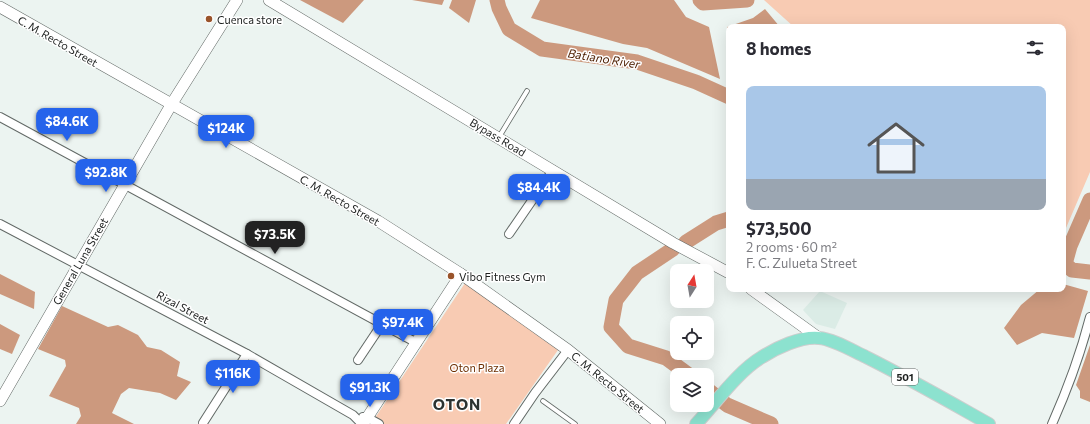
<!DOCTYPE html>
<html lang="en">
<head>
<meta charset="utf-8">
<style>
  body { margin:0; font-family:Commissioner,sans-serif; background:#f2f2f3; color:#2b2b33; height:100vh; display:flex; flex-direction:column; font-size:15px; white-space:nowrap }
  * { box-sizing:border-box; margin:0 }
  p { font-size:13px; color:#7c7c81 }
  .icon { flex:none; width:22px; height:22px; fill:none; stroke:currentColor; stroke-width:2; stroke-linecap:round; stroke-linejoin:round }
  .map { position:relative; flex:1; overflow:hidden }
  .details { position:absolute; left:726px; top:24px; width:340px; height:268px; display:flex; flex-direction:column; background:#fff; border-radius:8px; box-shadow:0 4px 16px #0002 }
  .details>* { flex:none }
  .needle { width:26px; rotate:11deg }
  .controls { position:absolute; left:670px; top:264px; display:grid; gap:8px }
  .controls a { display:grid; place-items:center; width:44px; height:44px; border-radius:8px; background:#fff; box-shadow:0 4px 16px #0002; font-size:20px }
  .price { position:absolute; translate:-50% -34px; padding:0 9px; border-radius:8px; background:#2563eb; color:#fff; font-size:13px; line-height:26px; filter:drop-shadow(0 1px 2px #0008) }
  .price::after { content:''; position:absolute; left:50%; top:24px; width:12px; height:9px; margin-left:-6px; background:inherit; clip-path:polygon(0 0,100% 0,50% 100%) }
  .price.active { background:#222; color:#fff }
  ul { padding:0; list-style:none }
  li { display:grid; align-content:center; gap:8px; height:212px; padding:0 20px }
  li+li { border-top:1px solid #e1e1e2 }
  li span { display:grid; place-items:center; height:124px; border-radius:8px; color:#555 }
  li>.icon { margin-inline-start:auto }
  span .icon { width:72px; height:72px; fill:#fffc; stroke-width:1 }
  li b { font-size:17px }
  h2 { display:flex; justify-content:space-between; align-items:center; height:48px; padding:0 20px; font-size:17px }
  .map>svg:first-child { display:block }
  .built { fill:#dbece6 }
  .green { fill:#f8cbb3 }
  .water { fill:#cc997e }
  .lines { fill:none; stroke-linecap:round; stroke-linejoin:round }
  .river { stroke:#cc997e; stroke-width:15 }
  .lane-casing { stroke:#626966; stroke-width:5.5 }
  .street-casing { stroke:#626966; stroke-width:10 }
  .secondary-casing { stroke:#626966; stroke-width:12 }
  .primary-casing { stroke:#cdcece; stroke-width:14 }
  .lane { stroke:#fff; stroke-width:4 }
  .street { stroke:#fff; stroke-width:8 }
  .secondary { stroke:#fff; stroke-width:11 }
  .primary { stroke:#8ce2cf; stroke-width:12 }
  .poi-dot { fill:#99532a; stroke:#fff; stroke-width:1.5 }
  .labels { text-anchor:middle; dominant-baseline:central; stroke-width:3; stroke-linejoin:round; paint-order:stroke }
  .shield { fill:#fff; stroke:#606262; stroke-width:1 }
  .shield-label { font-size:10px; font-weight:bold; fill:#1c1f1e }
  .poi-label { font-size:11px; fill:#1c1f1e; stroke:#fff; text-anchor:start }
  .street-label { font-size:11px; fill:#1c1f1e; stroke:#fff }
  .park-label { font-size:11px; fill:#6d2e00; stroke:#fff }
  .water-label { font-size:12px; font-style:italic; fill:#4d1e00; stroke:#fff }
  .district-label { font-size:15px; font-weight:bold; letter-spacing:1px; fill:#2c3230; stroke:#fff }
</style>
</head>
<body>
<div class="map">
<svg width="1090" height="424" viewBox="0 0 1090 424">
  <rect width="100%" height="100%" fill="#ecf4f1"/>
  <path class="built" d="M820,291L847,303L835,329L816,324L803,310Z"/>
  <g class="green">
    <path d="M764,0H1090V172L1063,235V27H794Z"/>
    <path d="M465,283L558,350L506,424H371Z"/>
  </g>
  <g class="water">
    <path d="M300,0H364L343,23Z"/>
    <path d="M412,0H444L442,5Z"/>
    <path d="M452,0H476L469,23L449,8Z"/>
    <path d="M540,0H674L686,17L709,27L720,79L647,48L623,44L531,18Z"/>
    <path d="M765,9L780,27H729V36L727,27L753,18Z"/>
    <path d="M0,274L35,292L34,309L0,294Z"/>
    <path d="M1063,284L1088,291L1074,338L1042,333L1017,345L1004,328L1021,305L1040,289H1063Z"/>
    <path d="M62,306L108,327L118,325L138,335L147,347L161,350L180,362L177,376L191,382L176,400L160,393L129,388L121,394L112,413L134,424H76L81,416L79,408L49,396L66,366L65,360L38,349Z"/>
    <path d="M0,324L20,335L12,354L0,349Z"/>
    <path d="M1090,345V402L1080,398V391L1076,385Z"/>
  </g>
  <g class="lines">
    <g class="river">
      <path d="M497,0L499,8L509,29L542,49L637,62L696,82L729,97"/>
      <path d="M700,0L703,3L747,0"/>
      <path d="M1090,200L1070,246L1065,264L1072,270L1090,272"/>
      <path d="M686,242L716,223L729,219"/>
      <path d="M673,249L637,273L616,300L611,327L628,346L666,358L689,375"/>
      <path d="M707,389L727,405L771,424"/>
    </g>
    <defs>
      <g id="lane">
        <path d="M499,137L527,91"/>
        <path d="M543,401L575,424"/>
      </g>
      <g id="street">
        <path d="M0,117L417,343"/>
        <path d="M0,224L247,354L353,415L362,424"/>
        <path d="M509,234L553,170"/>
        <path d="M358,360L382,324"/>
        <path d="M363,417L368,418L379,424"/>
        <path d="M203,423L247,354"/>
        <path d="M514,424L535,393L568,350"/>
        <path d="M1052,424C1068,388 1080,356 1090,317"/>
      </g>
      <g id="secondary">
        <path d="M269,0L673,243L729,273"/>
        <path d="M0,7L378,221L461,274L568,350L660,424"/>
        <path d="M751,289L819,338"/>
        <path d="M0,401L171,105L237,0"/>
        <path d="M363,424L461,274"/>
      </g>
      <path id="primary" d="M696,424C716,403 737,372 762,357C776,348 801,336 819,338C833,339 853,351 866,357C908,378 948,401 989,424"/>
    </defs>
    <use href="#lane" class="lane-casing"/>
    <use href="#street" class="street-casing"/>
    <use href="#secondary" class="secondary-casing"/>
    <use href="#primary" class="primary-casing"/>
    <use href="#lane" class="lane"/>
    <use href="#street" class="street"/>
    <use href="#secondary" class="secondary"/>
    <use href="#primary" class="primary"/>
  </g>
  <g class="poi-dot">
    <circle cx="209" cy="19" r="4"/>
    <circle cx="451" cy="276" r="4"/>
  </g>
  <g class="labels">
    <rect class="shield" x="892" y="369" width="26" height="16" rx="3"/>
    <g class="shield-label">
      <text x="905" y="377">501</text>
    </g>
    <g class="poi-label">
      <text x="217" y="19">Cuenca store</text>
      <text x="459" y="276">Vibo Fitness Gym</text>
    </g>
    <g class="street-label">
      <text transform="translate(58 41) rotate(30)">C. M. Recto Street</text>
      <text transform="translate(498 137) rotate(31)">Bypass Road</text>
      <text transform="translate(340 200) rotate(30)">C. M. Recto Street</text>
      <text transform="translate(80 261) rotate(-60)">General Luna Street</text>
      <text transform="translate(183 307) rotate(28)">Rizal Street</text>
      <text transform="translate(608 382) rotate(39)">C. M. Recto Street</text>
    </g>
    <g class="park-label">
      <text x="477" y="367">Oton Plaza</text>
    </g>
    <g class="water-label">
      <text transform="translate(604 58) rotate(9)">Batiano River</text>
    </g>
    <g class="district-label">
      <text x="457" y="404">OTON</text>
    </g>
  </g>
</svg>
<div class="controls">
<a><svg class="needle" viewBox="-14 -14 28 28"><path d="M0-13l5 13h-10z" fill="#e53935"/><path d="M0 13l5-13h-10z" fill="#7c7c81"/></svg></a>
<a><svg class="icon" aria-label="locate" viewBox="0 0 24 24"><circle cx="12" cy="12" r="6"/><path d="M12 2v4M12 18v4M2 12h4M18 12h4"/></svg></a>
<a><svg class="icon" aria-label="layers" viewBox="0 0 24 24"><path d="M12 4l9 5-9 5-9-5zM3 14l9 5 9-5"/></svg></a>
</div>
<b class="price" style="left:67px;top:142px">$84.6K</b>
<b class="price" style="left:226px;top:149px">$124K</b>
<b class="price" style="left:106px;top:193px">$92.8K</b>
<b class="price" style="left:539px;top:208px">$84.4K</b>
<b class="price active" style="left:275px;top:255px">$73.5K</b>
<b class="price" style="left:403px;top:343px">$97.4K</b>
<b class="price" style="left:233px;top:394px">$116K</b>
<b class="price" style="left:370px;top:408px">$91.3K</b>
<section class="details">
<h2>8 homes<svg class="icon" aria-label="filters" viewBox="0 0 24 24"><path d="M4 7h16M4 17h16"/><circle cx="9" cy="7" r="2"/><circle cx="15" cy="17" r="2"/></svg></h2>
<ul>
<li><span style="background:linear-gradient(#a9c7e8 75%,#9aa5b1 0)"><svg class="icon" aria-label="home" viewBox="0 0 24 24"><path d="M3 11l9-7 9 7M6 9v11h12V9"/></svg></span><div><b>$73,500</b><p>2 rooms · 60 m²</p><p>F. C. Zulueta Street</p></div></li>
</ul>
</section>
</div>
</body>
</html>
